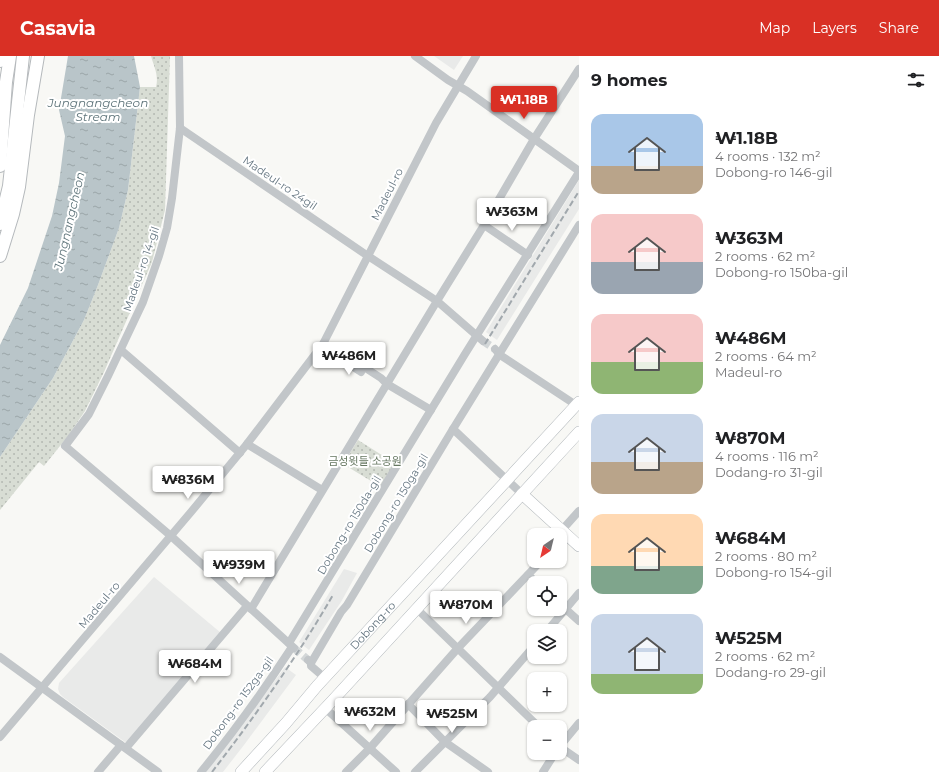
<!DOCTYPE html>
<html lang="en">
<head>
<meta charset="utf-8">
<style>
  body { margin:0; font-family:Montserrat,"Noto Sans KR",sans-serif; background:#f2f2f2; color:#202124; height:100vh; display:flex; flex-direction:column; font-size:15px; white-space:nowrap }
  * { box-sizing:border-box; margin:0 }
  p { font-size:13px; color:#757577 }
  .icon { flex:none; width:22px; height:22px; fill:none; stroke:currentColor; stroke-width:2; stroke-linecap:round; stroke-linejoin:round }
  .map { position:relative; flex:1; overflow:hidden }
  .panel { display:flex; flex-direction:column; background:#fff; width:360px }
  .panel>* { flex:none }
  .needle { width:26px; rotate:215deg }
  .controls { position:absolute; left:527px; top:472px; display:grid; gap:8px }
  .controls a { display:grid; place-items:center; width:40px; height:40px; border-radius:8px; background:#fff; box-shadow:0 1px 3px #0004; font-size:20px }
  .price { position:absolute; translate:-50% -34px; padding:0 9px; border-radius:4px; background:#fff; color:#222; font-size:13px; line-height:26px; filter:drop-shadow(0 1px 2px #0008) }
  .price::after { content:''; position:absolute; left:50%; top:24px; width:12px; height:9px; margin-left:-6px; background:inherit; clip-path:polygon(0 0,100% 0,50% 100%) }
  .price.on { background:#d93025; color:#fff }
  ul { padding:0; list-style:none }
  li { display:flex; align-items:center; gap:12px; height:100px; padding:0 12px }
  li span { display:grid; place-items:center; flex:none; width:112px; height:80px; border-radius:12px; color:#555 }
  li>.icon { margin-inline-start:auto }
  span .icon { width:48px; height:48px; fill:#fffc; stroke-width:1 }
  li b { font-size:17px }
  h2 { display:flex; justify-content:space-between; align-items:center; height:48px; padding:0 12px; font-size:17px }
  header { display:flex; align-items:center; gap:24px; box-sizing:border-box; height:56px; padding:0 20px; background:#d93025; color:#fff }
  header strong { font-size:19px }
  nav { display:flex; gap:22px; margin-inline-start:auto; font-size:14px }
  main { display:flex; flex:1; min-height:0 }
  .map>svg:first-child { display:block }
  .built { fill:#e9eae9 }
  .park { fill:url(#park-dots) }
  .water { fill:url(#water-ripples) }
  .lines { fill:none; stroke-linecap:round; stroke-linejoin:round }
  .minor-tunnel { stroke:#d3d7d8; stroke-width:8; stroke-dasharray:8 4; stroke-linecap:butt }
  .major-casing { stroke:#b3b8bc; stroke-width:12 }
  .highway-casing { stroke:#b5b9bc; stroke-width:14 }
  .minor { stroke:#c2c6c9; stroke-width:8 }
  .major { stroke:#fff; stroke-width:11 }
  .highway { stroke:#fff; stroke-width:12 }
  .rail { stroke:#a1a8ad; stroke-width:2; stroke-dasharray:6 3; stroke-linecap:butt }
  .labels { text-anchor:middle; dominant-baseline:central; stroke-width:4; stroke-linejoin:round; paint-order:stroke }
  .street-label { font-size:11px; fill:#647580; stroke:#fff }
  .park-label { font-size:11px; fill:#677862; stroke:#fff }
  .water-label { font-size:12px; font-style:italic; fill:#5e747a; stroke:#fff }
</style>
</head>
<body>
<header>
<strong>Casavia</strong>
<nav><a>Map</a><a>Layers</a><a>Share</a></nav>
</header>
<main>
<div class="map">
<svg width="579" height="716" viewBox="0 0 579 716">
  <defs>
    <pattern id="park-dots" width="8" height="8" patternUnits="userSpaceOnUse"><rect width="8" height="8" fill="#d8ddd4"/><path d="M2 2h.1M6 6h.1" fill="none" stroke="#b3b8b1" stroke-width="1.8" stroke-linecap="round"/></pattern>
    <pattern id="water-ripples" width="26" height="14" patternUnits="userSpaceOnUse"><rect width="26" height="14" fill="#b9c5c9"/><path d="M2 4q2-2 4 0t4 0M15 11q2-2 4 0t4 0" fill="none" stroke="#9aa5a8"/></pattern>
  </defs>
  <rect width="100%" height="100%" fill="#f8f8f5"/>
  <g class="built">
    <path d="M434,0H463L454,14Z"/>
    <path d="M579,124V153L497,284L486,276Z"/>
    <path d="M344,513L357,517L341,546L309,594L299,586Z"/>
    <path d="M154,521L221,577L131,684L125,686L63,641L60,638L58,633L59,627Z"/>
    <path d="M285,611L296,619L244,689L223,716H206Z"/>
  </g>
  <g class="park">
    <path d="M151,0H170L165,154L152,206L104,316L85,355L68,380L44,410L39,406L0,454V401L53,322L84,264L98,229L119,172L128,134L140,31H156C159,19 154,11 151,0Z"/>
    <path d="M358,384L396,408L381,431L343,408Z"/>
  </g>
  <path class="water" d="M68,0H134L140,31L128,134L119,172L98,229L84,264L53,322L0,401V289L28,232L52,160L59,127L65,80L59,54Z"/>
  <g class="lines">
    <g class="minor-tunnel">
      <path d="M483,285L495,293"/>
      <path d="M294,592L308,604"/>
    </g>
    <defs>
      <g id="major">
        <path d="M522,438L579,490"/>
        <path id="s1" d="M241,716L286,667L317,630L579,346"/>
        <path d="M265,716L333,644L579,376"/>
      </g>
      <g id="highway">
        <path d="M0,5L1,0"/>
        <path d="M0,110L6,26L10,0"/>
        <path d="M0,168L9,130L23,0"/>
        <path d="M0,200L13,158L19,131L28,59L38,0"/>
      </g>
    </defs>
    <use href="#major" class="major-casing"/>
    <use href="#highway" class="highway-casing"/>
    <g class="minor">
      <path d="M179,0L180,72L172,142L167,172L159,200L143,246L108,320L89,358L65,390L171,480L294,592"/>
      <path d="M415,0L448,24L467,35L579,115"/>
      <path d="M180,72L368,200L437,245L483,285"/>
      <path d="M484,169L528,199"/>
      <path d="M323,288L339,295L381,322L387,328L431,354"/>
      <path d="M328,293L336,300L361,316"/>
      <path d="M495,293L500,299L576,349"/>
      <path d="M121,294L240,397"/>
      <path d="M453,373L522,438"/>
      <path d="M247,388L322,434"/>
      <path d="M562,474L579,455"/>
      <path d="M560,484L566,478"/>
      <path d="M528,519L537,527"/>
      <path d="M560,548L579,565"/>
      <path d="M416,552L539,671"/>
      <path d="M251,553L437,245L484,169L534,83L579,13"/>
      <path d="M547,575L579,537"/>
      <path d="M289,587L465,298L579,116"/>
      <path d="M0,601L158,716"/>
      <path d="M308,604L311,607V610L325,622"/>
      <path d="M311,607L341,556L347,549L453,373L579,169"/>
      <path d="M408,648L445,686L488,716"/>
      <path d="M325,652L396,716"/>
      <path d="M0,681L191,456L247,388L323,288L436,67L476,0"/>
      <path d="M560,690L579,667"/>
      <path d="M560,691L579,704"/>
      <path d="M126,692L247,550"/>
      <path d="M98,716L121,689"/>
      <path d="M201,716C234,676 264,634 292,591"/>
      <path d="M346,716L370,692L458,592L541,505"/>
      <path d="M415,716L490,641L534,590"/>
      <path d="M543,716L555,697"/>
    </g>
    <use href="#major" class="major"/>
    <use href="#highway" class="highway"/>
    <g class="rail">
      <path d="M485,288L579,135"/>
      <path d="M212,716C256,659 297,601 333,539"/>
    </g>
  </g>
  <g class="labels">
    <g class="street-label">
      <text transform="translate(280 127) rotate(34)">Madeul-ro 24gil</text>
      <text transform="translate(387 138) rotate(-63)">Madeul-ro</text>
      <text transform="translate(141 213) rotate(-71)">Madeul-ro 14-gil</text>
      <text transform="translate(396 447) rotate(-59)">Dobong-ro 150ga-gil</text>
      <text transform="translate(349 469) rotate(-59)">Dobong-ro 150da-gil</text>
      <text transform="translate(99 549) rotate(-50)">Madeul-ro</text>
      <text stroke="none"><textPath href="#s1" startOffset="197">Dobong-ro</textPath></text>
      <text transform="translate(238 647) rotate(-54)">Dobong-ro 152ga-gil</text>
    </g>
    <g class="park-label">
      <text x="365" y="405">금성윗들 소공원</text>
    </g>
    <g class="water-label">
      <text x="98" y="46">Jungnangcheon<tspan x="98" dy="14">Stream</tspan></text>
      <text transform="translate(69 165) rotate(-77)">Jungnangcheon</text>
    </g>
  </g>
</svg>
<div class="controls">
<a><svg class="needle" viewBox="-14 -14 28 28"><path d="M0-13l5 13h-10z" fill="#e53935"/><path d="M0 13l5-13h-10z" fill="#757577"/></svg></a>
<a><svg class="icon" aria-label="locate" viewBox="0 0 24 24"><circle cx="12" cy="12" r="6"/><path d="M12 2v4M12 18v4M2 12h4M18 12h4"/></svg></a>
<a><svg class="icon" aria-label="layers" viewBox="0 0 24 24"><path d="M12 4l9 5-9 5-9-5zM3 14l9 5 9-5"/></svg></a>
<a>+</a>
<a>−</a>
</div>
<b class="price on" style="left:524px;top:64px">₩1.18B</b>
<b class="price" style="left:512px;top:176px">₩363M</b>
<b class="price" style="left:349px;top:320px">₩486M</b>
<b class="price" style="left:188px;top:444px">₩836M</b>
<b class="price" style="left:239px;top:529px">₩939M</b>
<b class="price" style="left:466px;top:569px">₩870M</b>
<b class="price" style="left:195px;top:628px">₩684M</b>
<b class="price" style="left:370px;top:676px">₩632M</b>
<b class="price" style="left:452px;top:678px">₩525M</b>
</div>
<section class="panel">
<h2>9 homes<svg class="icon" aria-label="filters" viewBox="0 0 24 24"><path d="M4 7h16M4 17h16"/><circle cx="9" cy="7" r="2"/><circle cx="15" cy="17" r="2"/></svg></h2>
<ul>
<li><span style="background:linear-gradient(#a9c7e8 65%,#b9a48a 0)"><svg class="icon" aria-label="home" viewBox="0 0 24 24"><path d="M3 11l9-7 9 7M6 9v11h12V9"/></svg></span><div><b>₩1.18B</b><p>4 rooms · 132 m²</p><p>Dobong-ro 146-gil</p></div></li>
<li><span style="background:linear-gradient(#f6c9c9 60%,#9aa5b1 0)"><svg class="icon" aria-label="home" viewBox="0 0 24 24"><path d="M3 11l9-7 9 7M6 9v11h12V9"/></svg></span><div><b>₩363M</b><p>2 rooms · 62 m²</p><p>Dobong-ro 150ba-gil</p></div></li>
<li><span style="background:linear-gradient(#f6c9c9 60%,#8fb573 0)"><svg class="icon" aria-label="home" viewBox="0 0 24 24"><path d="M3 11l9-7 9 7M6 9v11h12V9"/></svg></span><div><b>₩486M</b><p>2 rooms · 64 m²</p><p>Madeul-ro</p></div></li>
<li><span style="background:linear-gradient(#c9d6e8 60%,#b9a48a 0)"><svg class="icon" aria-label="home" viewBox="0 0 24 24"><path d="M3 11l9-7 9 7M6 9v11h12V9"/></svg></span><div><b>₩870M</b><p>4 rooms · 116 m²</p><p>Dodang-ro 31-gil</p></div></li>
<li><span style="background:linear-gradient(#ffd9b3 65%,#7fa58c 0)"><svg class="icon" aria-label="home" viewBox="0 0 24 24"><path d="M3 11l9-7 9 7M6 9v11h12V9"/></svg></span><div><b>₩684M</b><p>2 rooms · 80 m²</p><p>Dobong-ro 154-gil</p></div></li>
<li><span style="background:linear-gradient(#c9d6e8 75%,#8fb573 0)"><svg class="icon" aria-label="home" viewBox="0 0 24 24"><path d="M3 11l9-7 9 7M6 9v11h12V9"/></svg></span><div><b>₩525M</b><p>2 rooms · 62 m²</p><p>Dodang-ro 29-gil</p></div></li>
</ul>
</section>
</main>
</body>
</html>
